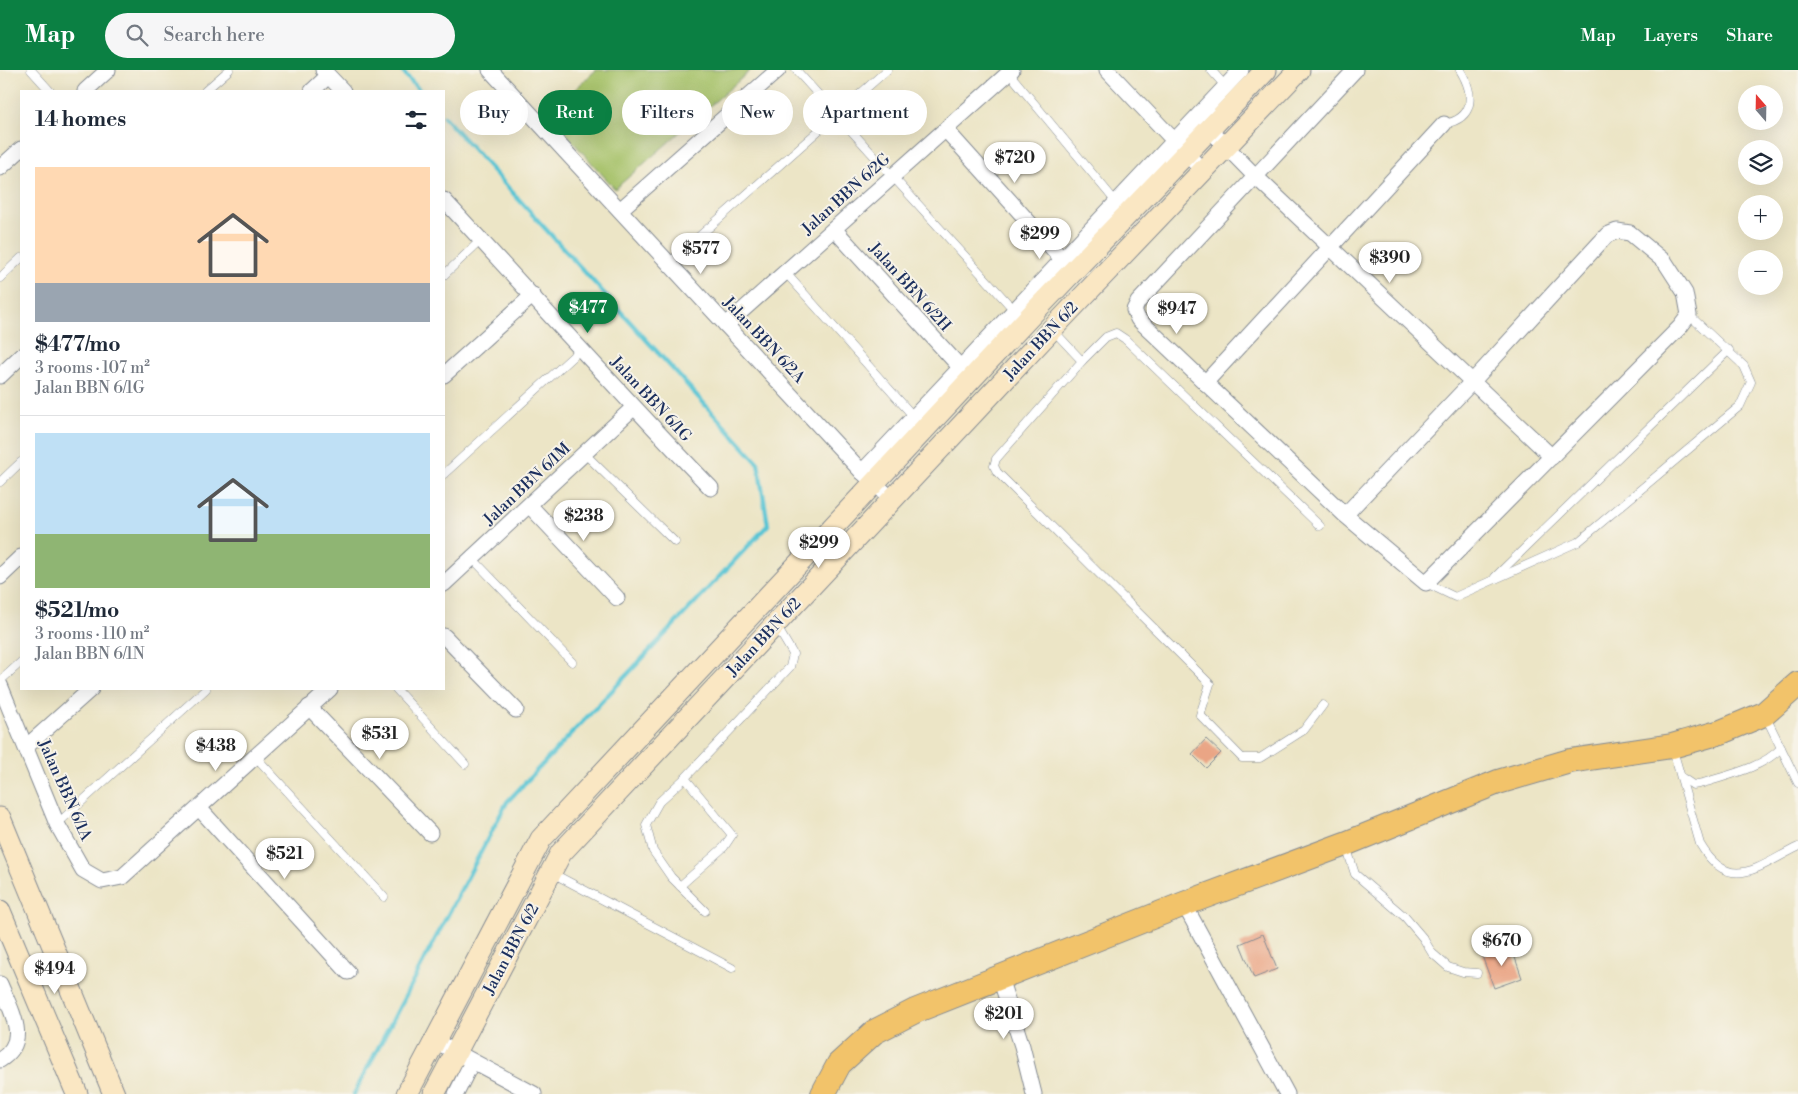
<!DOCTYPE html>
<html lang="en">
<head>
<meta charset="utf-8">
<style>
  body { margin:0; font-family:"Libre Bodoni",serif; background:#f6f6f7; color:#1f2937; height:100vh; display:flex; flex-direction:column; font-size:19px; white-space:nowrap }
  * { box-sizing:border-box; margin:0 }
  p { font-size:16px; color:#747a83 }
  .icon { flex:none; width:28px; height:28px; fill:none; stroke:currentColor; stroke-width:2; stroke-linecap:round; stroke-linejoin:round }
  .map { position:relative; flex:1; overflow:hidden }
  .details { position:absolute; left:20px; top:20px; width:425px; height:600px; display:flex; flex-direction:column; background:#fff; border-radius:0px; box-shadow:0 5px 20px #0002 }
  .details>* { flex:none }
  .hud { position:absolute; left:460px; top:20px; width:475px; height:45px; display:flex; gap:10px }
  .needle { width:32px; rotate:340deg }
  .fabs { position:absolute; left:1738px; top:15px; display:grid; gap:10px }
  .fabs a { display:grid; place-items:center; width:45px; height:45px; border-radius:50%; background:#fff; box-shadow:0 5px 20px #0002; font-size:25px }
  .price { position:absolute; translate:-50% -42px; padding:0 11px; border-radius:18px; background:#fff; color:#222; font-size:16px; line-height:32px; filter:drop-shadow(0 1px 2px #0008) }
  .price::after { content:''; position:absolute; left:50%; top:30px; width:15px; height:11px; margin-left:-8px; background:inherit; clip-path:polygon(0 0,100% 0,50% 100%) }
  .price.selected { background:#0b8043; color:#fff }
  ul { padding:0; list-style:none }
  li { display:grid; align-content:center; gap:10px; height:265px; padding:0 15px }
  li+li { border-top:1px solid #e0e1e3 }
  li span { display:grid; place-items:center; height:155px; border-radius:0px; color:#555 }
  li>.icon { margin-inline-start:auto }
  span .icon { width:90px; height:90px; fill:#fffc; stroke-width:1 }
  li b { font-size:21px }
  h2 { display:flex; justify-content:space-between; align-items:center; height:60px; padding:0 15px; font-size:21px }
  .chip { padding:0 18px; border-radius:22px; background:#fff; box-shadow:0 5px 20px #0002; font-size:18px; line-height:45px }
  .chip.selected { background:#0b8043; color:#fff }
  header { display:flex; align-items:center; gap:30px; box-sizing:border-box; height:70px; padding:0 25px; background:#0b8043; color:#fff }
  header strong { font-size:24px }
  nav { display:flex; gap:28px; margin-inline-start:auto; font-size:18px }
  .search { width:350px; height:45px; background:#f6f6f7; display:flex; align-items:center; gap:12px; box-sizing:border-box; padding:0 18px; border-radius:28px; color:#747a83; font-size:19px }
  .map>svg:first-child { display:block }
  .green { fill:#a5c168; stroke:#607863 }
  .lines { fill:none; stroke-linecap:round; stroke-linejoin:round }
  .stream { stroke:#59c5d4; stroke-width:4.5 }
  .building { fill:#eaa585 }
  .lane-casing { stroke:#848a92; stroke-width:9 }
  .street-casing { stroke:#848a92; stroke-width:17 }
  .secondary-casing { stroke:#848a92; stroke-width:23 }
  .primary-casing { stroke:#848a92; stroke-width:26 }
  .lane { stroke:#fff; stroke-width:8 }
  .street { stroke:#fff; stroke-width:15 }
  .secondary { stroke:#fae7c3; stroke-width:21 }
  .primary { stroke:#f2c36a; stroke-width:24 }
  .labels { text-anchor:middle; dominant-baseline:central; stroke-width:4; stroke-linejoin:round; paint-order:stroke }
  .street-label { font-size:16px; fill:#1b2f5e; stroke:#f7f3e8 }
</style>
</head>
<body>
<header>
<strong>Map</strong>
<div class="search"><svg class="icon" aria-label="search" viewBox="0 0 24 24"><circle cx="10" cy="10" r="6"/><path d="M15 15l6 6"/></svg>Search here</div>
<nav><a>Map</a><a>Layers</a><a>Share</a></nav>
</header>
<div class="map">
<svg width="1798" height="1024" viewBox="0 0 1798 1024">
  <rect width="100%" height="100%" fill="#f7f3e8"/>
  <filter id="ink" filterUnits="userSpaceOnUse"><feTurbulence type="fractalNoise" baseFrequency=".02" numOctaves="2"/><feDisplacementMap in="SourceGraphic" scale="10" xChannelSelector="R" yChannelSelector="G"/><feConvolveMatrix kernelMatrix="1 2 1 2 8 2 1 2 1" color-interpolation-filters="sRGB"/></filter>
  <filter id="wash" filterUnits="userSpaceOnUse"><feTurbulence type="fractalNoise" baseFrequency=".0096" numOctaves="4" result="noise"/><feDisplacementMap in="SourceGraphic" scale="20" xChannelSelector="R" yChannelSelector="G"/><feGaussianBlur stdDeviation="1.12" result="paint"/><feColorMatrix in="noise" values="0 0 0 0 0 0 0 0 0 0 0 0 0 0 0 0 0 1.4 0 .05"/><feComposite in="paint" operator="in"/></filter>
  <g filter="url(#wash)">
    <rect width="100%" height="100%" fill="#ece5c6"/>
    <path class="green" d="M596,0H751L615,119L548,44Z"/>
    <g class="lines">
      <g class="stream">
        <path d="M401,0L420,21"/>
        <path d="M354,1024L507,732L768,455L758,393L444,47"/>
      </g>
    </g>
    <g id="blocks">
      <g class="building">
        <path d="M1206,669L1221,683L1206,698L1192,684Z"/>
        <path d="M1263,864L1277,899L1254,908L1240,874Z"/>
        <path d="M1511,876L1522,908L1494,918L1482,886Z"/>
      </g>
    </g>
  </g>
  <g filter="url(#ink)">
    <use href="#blocks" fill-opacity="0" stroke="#848a92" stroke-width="1"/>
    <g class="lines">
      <defs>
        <g id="lane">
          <path d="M31,0L50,21"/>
          <path d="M796,0L1014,240"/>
          <path d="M1211,0L1226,17"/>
          <path d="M1009,3L1116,132"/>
          <path d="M205,21L229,0"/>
          <path d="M1444,54C1476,48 1474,23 1460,0"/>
          <path d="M669,193L887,0"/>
          <path d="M785,202L914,347"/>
          <path d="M444,205L481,170"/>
          <path d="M0,208L21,188"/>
          <path d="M1053,260L1082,291L996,389L994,396L997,402L1210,614L1200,645L1242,688H1260L1304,660L1323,635"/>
          <path d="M1082,291L1106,267L1116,263L1125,269L1320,456"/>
          <path d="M585,384L675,472"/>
          <path d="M444,404L582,278"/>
          <path d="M0,412L21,392"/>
          <path d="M472,488L572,592"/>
          <path d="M1495,507L1729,280"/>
          <path d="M1426,513L1455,527L1578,472L1740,336L1751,312L1744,296L1689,245"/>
          <path d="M0,611L21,592"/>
          <path d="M396,619L465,694"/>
          <path d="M1765,645L1798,713"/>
          <path d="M1673,680L1700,774C1730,825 1758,796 1798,777"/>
          <path d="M255,686L384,827"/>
          <path d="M1681,707L1693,715L1703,713C1728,705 1762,698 1781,678"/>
          <path d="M57,754L206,619"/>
          <path d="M1346,776L1355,804L1405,847L1423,868L1432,883L1448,897L1463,902L1477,903"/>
          <path d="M552,803L732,898"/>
          <path d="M680,816L724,777L732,765L685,708"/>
          <path d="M705,841L671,807L653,781L646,755L659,732L685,708L790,597L793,584L777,557"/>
        </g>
        <g id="street">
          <path d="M323,0L343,21"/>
          <path d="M490,0L862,402L893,430"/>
          <path d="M1107,0L1203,101"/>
          <path d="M85,21L108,0"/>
          <path d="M312,21L328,6"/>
          <path d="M946,60L1062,189"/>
          <path d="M1210,60L1255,106L1552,387"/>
          <path d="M0,98L21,79"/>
          <path d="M444,130C533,226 620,324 711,418"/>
          <path d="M620,140L778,0"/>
          <path d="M834,159L960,297"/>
          <path d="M726,255L1012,0"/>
          <path d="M444,305L533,225"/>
          <path d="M0,306L21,286"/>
          <path d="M1205,313L1444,54"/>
          <path d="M862,402L1241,0"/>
          <path d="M530,436L617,528"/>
          <path d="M1345,445L1472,312L1607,165L1617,161L1630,163L1665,192L1685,223L1689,245L1680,257L1426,513L1345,445L1138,249L1134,240L1138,232L1355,0"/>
          <path d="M0,507L21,487"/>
          <path d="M444,514L633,338"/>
          <path d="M444,566L516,640"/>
          <path d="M0,615L57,754L83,800L102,811L122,807L330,619"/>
          <path d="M309,637L430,763"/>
          <path d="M26,677L91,619"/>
          <path d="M199,738L348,902"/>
          <path d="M1184,834L1287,1024"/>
          <path d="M1000,908L1022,976L1034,1024"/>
          <path d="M0,914C11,941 31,971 0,990"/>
          <path d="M435,971L534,1024"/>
          <path d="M456,1024L472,992"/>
        </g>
        <g id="secondary">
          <path d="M0,748L114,1024"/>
          <path d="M0,841L77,1024"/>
          <path d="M407,1024L541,769L1034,242L1266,0"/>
          <path d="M434,1024L561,783L1052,259L1299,0"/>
        </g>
        <path id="primary" d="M823,1024L839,994L874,962L915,941L1184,834L1345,774L1498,712L1570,691L1672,676L1721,662L1764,644L1798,614"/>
      </defs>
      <use href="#lane" class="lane-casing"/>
      <use href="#street" class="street-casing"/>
      <use href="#secondary" class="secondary-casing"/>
      <use href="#primary" class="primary-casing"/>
      <use href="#lane" class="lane"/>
      <use href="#street" class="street"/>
      <use href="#secondary" class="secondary"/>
      <use href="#primary" class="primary"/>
    </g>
  </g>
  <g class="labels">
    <g class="street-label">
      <text transform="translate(846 124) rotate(-42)">Jalan BBN 6/2G</text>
      <text transform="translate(910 217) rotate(48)">Jalan BBN 6/2H</text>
      <text transform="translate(764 270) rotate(47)">Jalan BBN 6/2A</text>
      <text transform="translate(1041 271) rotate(-47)">Jalan BBN 6/2</text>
      <text transform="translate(651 329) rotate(47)">Jalan BBN 6/1G</text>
      <text transform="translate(527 414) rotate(-43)">Jalan BBN 6/1M</text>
      <text transform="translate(764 567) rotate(-47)">Jalan BBN 6/2</text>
      <text transform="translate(65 720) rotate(66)">Jalan BBN 6/1A</text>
      <text transform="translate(511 879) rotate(-62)">Jalan BBN 6/2</text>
    </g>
  </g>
</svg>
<div class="fabs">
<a><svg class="needle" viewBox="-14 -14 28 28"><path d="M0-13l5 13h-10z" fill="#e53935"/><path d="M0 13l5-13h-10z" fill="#747a83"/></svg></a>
<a><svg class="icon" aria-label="layers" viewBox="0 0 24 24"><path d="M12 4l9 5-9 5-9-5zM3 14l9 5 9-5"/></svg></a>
<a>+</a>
<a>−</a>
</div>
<b class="price" style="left:1015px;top:114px">$720</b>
<b class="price" style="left:1040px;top:190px">$299</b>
<b class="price" style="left:701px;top:205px">$577</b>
<b class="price" style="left:1390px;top:214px">$390</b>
<b class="price selected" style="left:588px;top:264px">$477</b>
<b class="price" style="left:1177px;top:265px">$947</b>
<b class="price" style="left:584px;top:472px">$238</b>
<b class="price" style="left:819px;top:499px">$299</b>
<b class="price" style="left:380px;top:690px">$531</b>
<b class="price" style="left:216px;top:702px">$438</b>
<b class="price" style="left:285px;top:810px">$521</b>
<b class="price" style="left:1502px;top:897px">$670</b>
<b class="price" style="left:55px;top:925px">$494</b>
<b class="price" style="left:1004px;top:970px">$201</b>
<div class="hud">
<a class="chip">Buy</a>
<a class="chip selected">Rent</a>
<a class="chip">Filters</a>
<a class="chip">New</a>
<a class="chip">Apartment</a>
</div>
<section class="details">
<h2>14 homes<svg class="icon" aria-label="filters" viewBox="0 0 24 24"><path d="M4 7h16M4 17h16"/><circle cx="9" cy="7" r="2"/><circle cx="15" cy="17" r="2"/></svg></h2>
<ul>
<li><span style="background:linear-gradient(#ffd9b3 75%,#9aa5b1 0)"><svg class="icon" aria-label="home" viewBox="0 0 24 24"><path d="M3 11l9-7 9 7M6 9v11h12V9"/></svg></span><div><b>$477/mo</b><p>3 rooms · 107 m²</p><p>Jalan BBN 6/1G</p></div></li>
<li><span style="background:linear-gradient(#bfe0f5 65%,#8fb573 0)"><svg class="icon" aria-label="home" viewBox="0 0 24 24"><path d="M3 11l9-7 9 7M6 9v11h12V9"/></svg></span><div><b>$521/mo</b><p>3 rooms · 110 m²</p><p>Jalan BBN 6/1N</p></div></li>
</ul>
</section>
</div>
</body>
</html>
